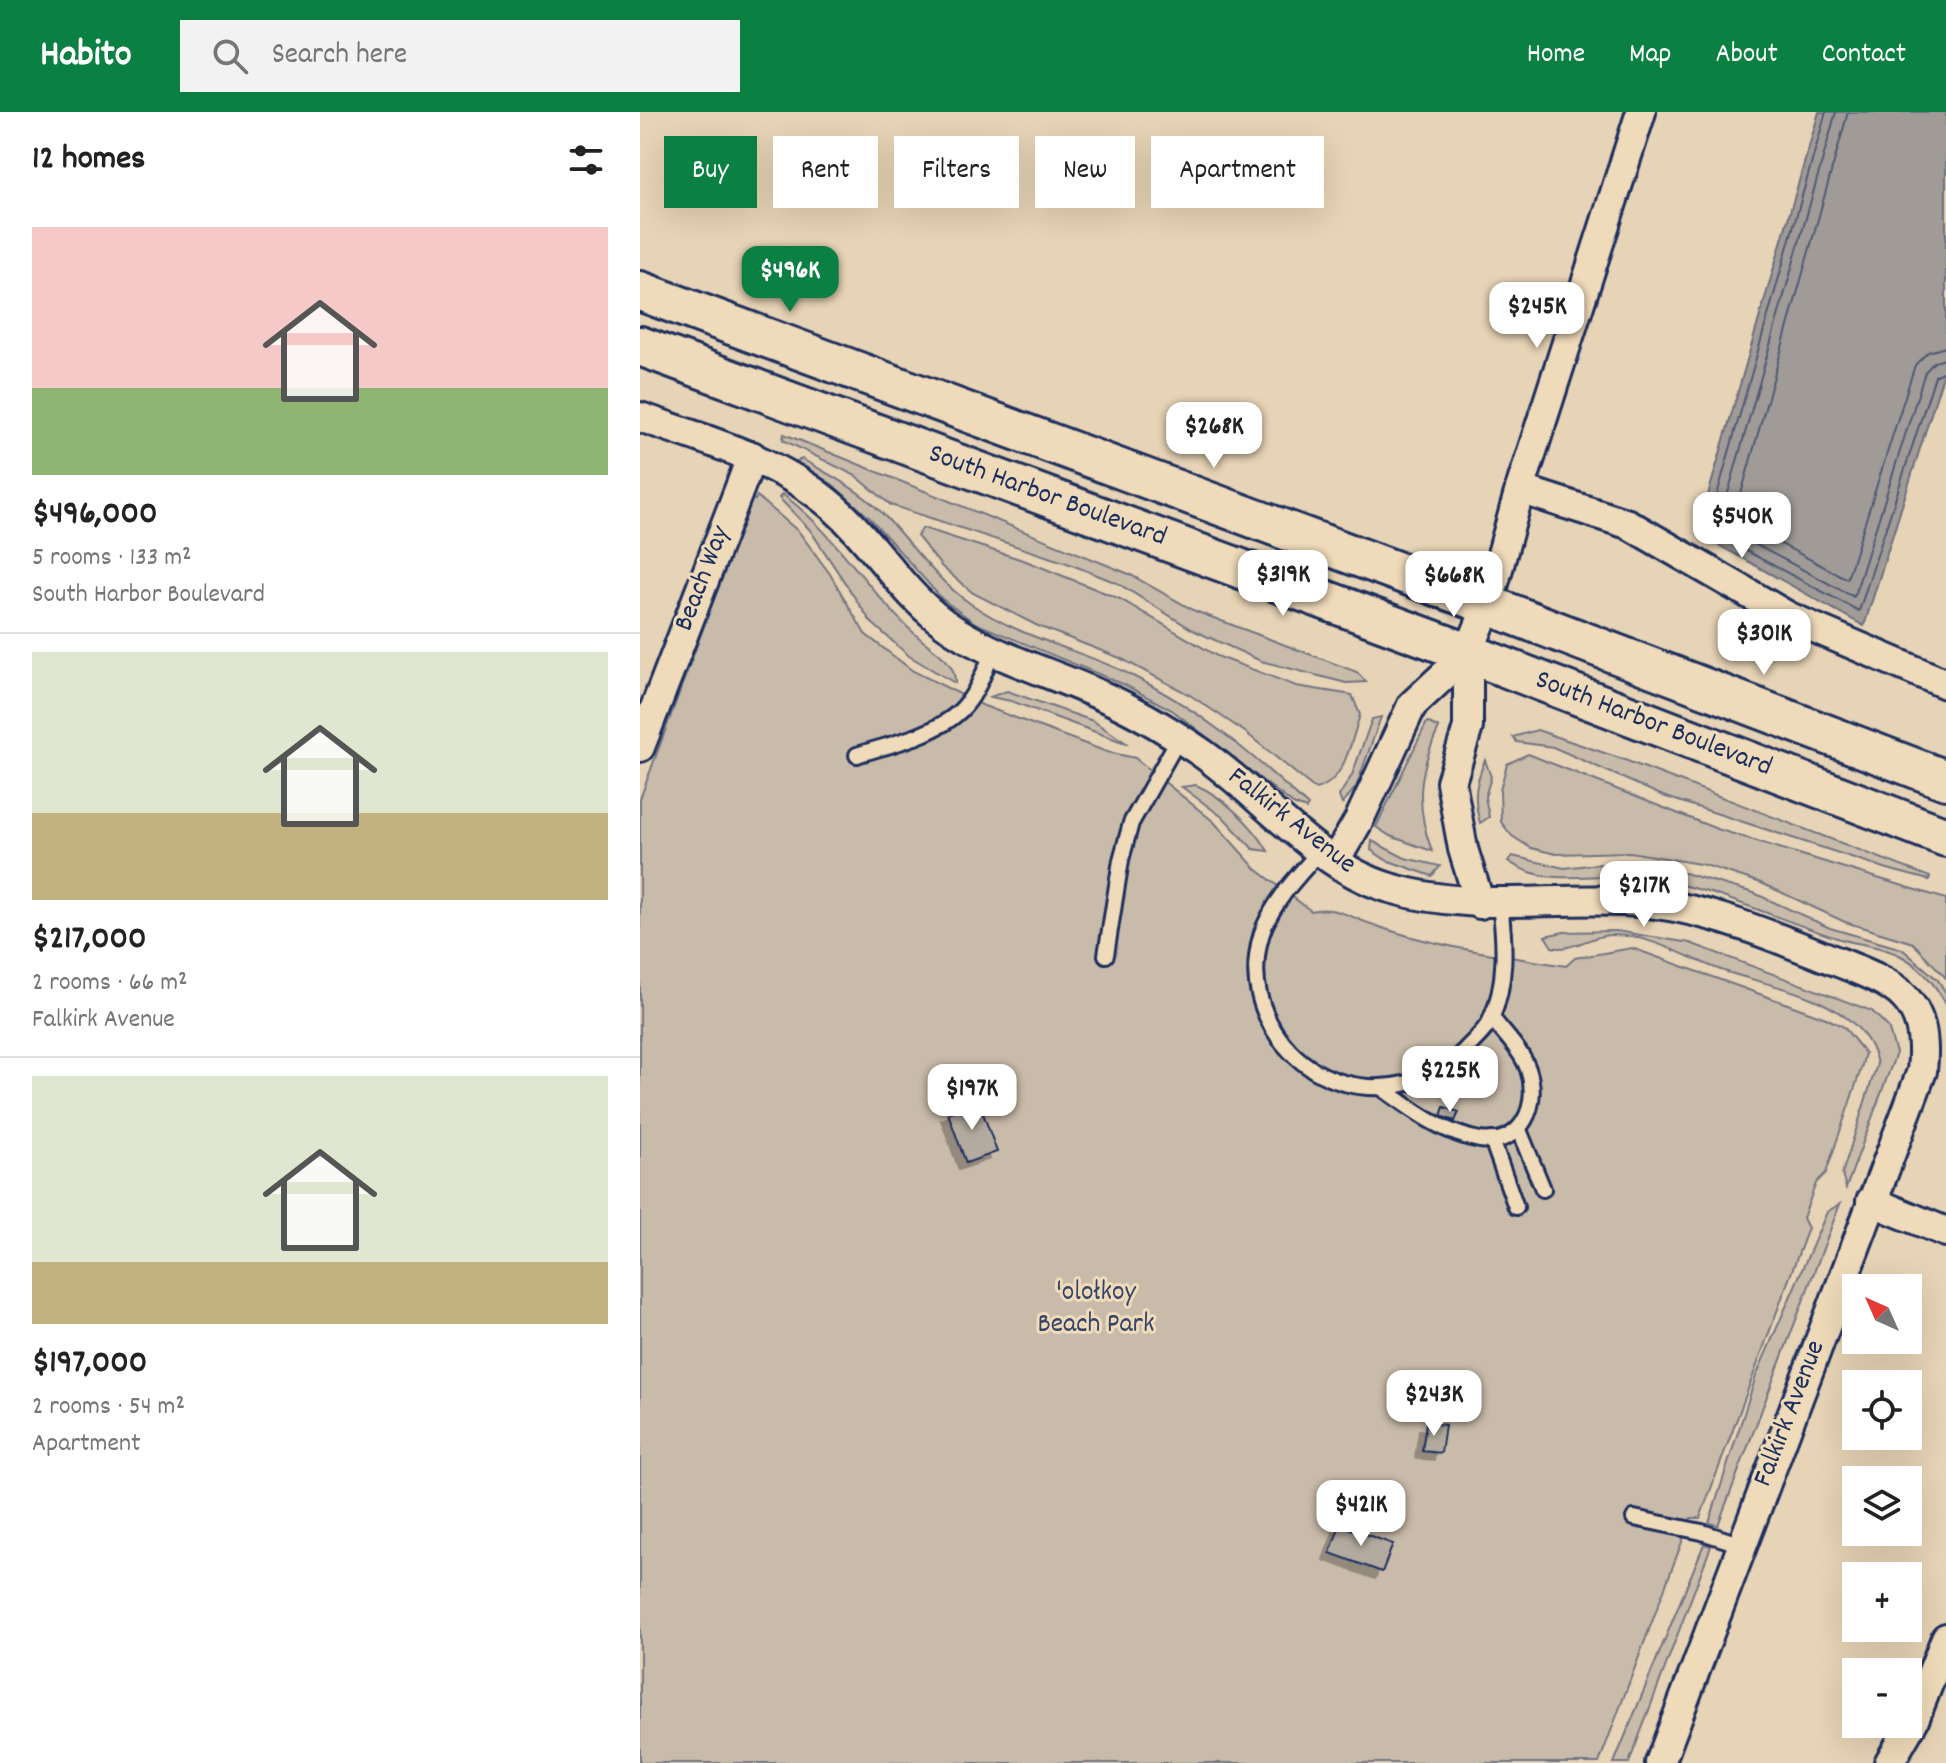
<!DOCTYPE html>
<html lang="en">
<head>
<meta charset="utf-8">
<style>
  body { margin:0; font-family:Dekko,sans-serif; background:#f2f2f2; color:#222; height:100vh; display:flex; flex-direction:column; font-size:30px; white-space:nowrap }
  * { box-sizing:border-box; margin:0 }
  p { font-size:26px; color:#767676 }
  .icon { flex:none; width:44px; height:44px; fill:none; stroke:currentColor; stroke-width:2; stroke-linecap:round; stroke-linejoin:round }
  .map { position:relative; flex:1; overflow:hidden }
  .details { display:flex; flex-direction:column; background:#fff; width:640px }
  .details>* { flex:none }
  .guide { position:absolute; left:24px; top:24px; width:760px; height:72px; display:flex; gap:16px }
  .needle { width:52px; rotate:315deg }
  .tools { position:absolute; left:1202px; top:1162px; display:grid; gap:16px }
  .tools a { display:grid; place-items:center; width:80px; height:80px; border-radius:0px; background:#fff; box-shadow:0 8px 32px #0002; font-size:40px }
  .price { position:absolute; translate:-50% -68px; padding:0 18px; border-radius:16px; background:#fff; color:#222; font-size:26px; line-height:52px; filter:drop-shadow(0 2px 4px #0008) }
  .price::after { content:''; position:absolute; left:50%; top:48px; width:24px; height:18px; margin-left:-12px; background:inherit; clip-path:polygon(0 0,100% 0,50% 100%) }
  .price.active { background:#0b8043; color:#fff }
  ul { padding:0; list-style:none }
  li { display:grid; align-content:center; gap:16px; height:424px; padding:0 32px }
  li+li { border-top:2px solid #e0e0e0 }
  li span { display:grid; place-items:center; height:248px; border-radius:0px; color:#555 }
  li>.icon { margin-inline-start:auto }
  span .icon { width:144px; height:144px; fill:#fffc; stroke-width:1 }
  li b { font-size:34px }
  h2 { display:flex; justify-content:space-between; align-items:center; height:96px; padding:0 32px; font-size:34px }
  .tag { padding:0 28px; border-radius:0px; background:#fff; box-shadow:0 8px 32px #0002; font-size:28px; line-height:72px }
  .tag.active { background:#0b8043; color:#fff }
  header { display:flex; align-items:center; gap:48px; box-sizing:border-box; height:112px; padding:0 40px; background:#0b8043; color:#fff }
  header strong { font-size:38px }
  nav { display:flex; gap:44px; margin-inline-start:auto; font-size:28px }
  .search { width:560px; height:72px; background:#f2f2f2; display:flex; align-items:center; gap:20px; box-sizing:border-box; padding:0 28px; border-radius:0px; color:#767676; font-size:30px }
  main { display:flex; flex:1; min-height:0 }
  .map>svg:first-child { display:block }
  .green { fill:#c9bba9; stroke:#727584; stroke-width:2 }
  .water { fill:#a09b97; stroke:#6b7080; stroke-width:2 }
  .lines { fill:none; stroke-linecap:round; stroke-linejoin:round }
  .shore { stroke:#505a75; stroke-width:2 }
  .building { fill:#b4aba0; stroke:#1b2f5e; stroke-width:2; filter:url(#shadow) }
  .service-casing { stroke:#1b2f5e; stroke-width:20 }
  .minor-casing { stroke:#1b2f5e; stroke-width:34 }
  .secondary-casing { stroke:#1b2f5e; stroke-width:44 }
  .service { stroke:#efdab9; stroke-width:14 }
  .minor { stroke:#efdab9; stroke-width:28 }
  .secondary { stroke:#efdab9; stroke-width:38 }
  .labels { text-anchor:middle; dominant-baseline:central; stroke-width:6; stroke-linejoin:round; paint-order:stroke }
  .street-label { font-size:28px; fill:#1b2f5e; stroke:#efdab9 }
  .park-label { font-size:28px; fill:#354469; stroke:#efdab9 }
</style>
</head>
<body>
<header>
<strong>Habito</strong>
<div class="search"><svg class="icon" aria-label="search" viewBox="0 0 24 24"><circle cx="10" cy="10" r="6"/><path d="M15 15l6 6"/></svg>Search here</div>
<nav><a>Home</a><a>Map</a><a>About</a><a>Contact</a></nav>
</header>
<main>
<section class="details">
<h2>12 homes<svg class="icon" aria-label="filters" viewBox="0 0 24 24"><path d="M4 7h16M4 17h16"/><circle cx="9" cy="7" r="2"/><circle cx="15" cy="17" r="2"/></svg></h2>
<ul>
<li><span style="background:linear-gradient(#f6c9c9 65%,#8fb573 0)"><svg class="icon" aria-label="home" viewBox="0 0 24 24"><path d="M3 11l9-7 9 7M6 9v11h12V9"/></svg></span><div><b>$496,000</b><p>5 rooms · 133 m²</p><p>South Harbor Boulevard</p></div></li>
<li><span style="background:linear-gradient(#dfe7d0 65%,#c2b280 0)"><svg class="icon" aria-label="home" viewBox="0 0 24 24"><path d="M3 11l9-7 9 7M6 9v11h12V9"/></svg></span><div><b>$217,000</b><p>2 rooms · 66 m²</p><p>Falkirk Avenue</p></div></li>
<li><span style="background:linear-gradient(#dfe7d0 75%,#c2b280 0)"><svg class="icon" aria-label="home" viewBox="0 0 24 24"><path d="M3 11l9-7 9 7M6 9v11h12V9"/></svg></span><div><b>$197,000</b><p>2 rooms · 54 m²</p><p>Apartment</p></div></li>
</ul>
</section>
<div class="map">
<svg width="1306" height="1651" viewBox="0 0 1306 1651">
  <defs>
    <filter id="shadow"><feDropShadow dx="-7" dy="7" stdDeviation="0" flood-color="#0004"/></filter>
  </defs>
  <rect width="100%" height="100%" fill="#e7d3b5"/>
  <filter id="ink" filterUnits="userSpaceOnUse"><feTurbulence type="fractalNoise" baseFrequency=".0125" numOctaves="2"/><feDisplacementMap in="SourceGraphic" scale="16" xChannelSelector="R" yChannelSelector="G"/><feConvolveMatrix kernelMatrix="1 2 1 2 8 2 1 2 1" color-interpolation-filters="sRGB"/></filter>
  <g filter="url(#ink)">
    <g class="green">
      <path d="M144,322L489,462L555,499L717,560L726,570L706,571L621,549L553,518L477,471L427,451L251,393L216,364L143,328Z"/>
      <path d="M162,347C188,362 216,376 238,397C270,429 294,467 331,492C379,525 436,537 487,561C557,595 612,642 668,694L666,697L653,692L532,598L485,573L335,511L302,487L231,407L192,372L154,350Z"/>
      <path d="M142,382C198,422 230,485 283,529C297,540 316,551 315,571L269,544L231,510L170,418L139,386Z"/>
      <path d="M117,384L159,420L190,462L225,522L273,559L344,594L467,640L495,646L574,710L616,757L671,799C692,793 711,805 731,812C793,835 860,843 926,854L935,846L992,836L1186,906L1204,915L1225,941L1221,957L1186,1061L1176,1071L1163,1106L1168,1116L1060,1406H1051L959,1651H0V687L111,387L115,388Z"/>
      <path d="M283,416L386,449L480,487L577,544L656,574L712,583L720,603C711,629 705,671 675,677L605,620L550,583L480,546L398,514L333,481L302,455L277,424Z"/>
      <path d="M367,579L453,609L488,632L371,589L350,585Z"/>
      <path d="M741,605L716,675L702,692L699,684L712,663L732,607Z"/>
      <path d="M787,610L799,616C778,659 775,694 792,739L750,724L736,715Z"/>
      <path d="M897,618L982,647L1290,765L1289,768L1251,758L1023,684L913,635L877,630L873,625Z"/>
      <path d="M888,642L1077,717L1306,787V866L1273,831L1205,810L1121,771L1065,753L990,740L916,742L891,736L872,724L861,710L860,678L867,652Z"/>
      <path d="M845,648L851,665L845,685L849,705L840,711C833,687 835,672 845,648Z"/>
      <path d="M556,673C582,684 614,714 628,739L613,737L585,707L542,675Z"/>
      <path d="M732,729L765,746L800,754L792,764L746,748L731,738Z"/>
      <path d="M872,744L924,756L957,752L1037,759L1114,781L1190,816L1262,837L1298,868L1306,881V892C1295,872 1282,855 1261,844C1240,833 1218,833 1197,826C1130,805 1069,773 998,765C954,759 907,777 868,749Z"/>
      <path d="M976,819L1050,831L1232,899L1248,915L1256,941L1206,1076L1202,1062L1237,952C1233,933 1223,919 1208,907C1173,879 1122,872 1081,858C1045,845 1010,822 970,823C950,824 930,840 912,835L905,824L924,820Z"/>
      <path d="M1200,1092L1078,1413L1069,1411L1116,1264L1187,1100Z"/>
      <path d="M1064,1432L1071,1434L989,1651H974Z"/>
    </g>
    <path class="water" d="M1179,0H1306V254L1224,514L1057,421Z"/>
    <g class="lines">
      <g class="shore">
        <path d="M1186,0L1067,418L1219,499L1295,264L1306,258"/>
        <path d="M1196,0L1079,413L1214,485L1285,260L1294,250L1306,247"/>
        <path d="M1208,0L1094,407L1207,467L1275,253L1288,240L1306,235"/>
      </g>
    </g>
    <g class="building">
      <path d="M339,990L357,1040L326,1051L308,1001Z"/>
      <path d="M804,995L819,1000L815,1009L801,1004Z"/>
      <path d="M786,1311L805,1313L801,1341L782,1339Z"/>
      <path d="M700,1413L753,1432L742,1460L690,1441Z"/>
    </g>
    <g class="lines">
      <defs>
        <g id="service">
          <path d="M217,643C250,632 294,624 320,599C336,584 344,560 353,540"/>
          <path d="M681,738C662,759 642,780 629,805C617,826 613,858 619,882C642,976 754,1006 824,939C833,929 846,919 851,907C867,872 865,830 860,793"/>
          <path d="M466,843L481,748L491,711L539,626"/>
          <path d="M742,976C771,997 804,1022 840,1028C883,1034 900,992 888,957C881,938 864,922 852,906"/>
          <path d="M879,1018L903,1077"/>
          <path d="M852,1028L876,1095"/>
          <path d="M994,1406L1062,1420L1102,1433"/>
        </g>
        <g id="minor">
          <path d="M0,305C71,330 148,350 203,404C240,440 269,490 314,518C360,547 412,561 460,583C495,598 528,618 559,639C622,682 675,754 750,776C830,800 903,785 984,789C1057,792 1120,819 1188,846C1252,871 1290,881 1282,959L1020,1651"/>
          <path d="M880,377L988,412L1149,505L1306,572"/>
          <path d="M0,635L112,344"/>
          <path d="M695,749L719,708L772,593L828,541"/>
          <path d="M840,792L823,737L811,670L828,615V541L848,493L880,377L1001,0"/>
          <path d="M1231,1089L1306,1120"/>
          <path d="M1249,1651L1274,1608L1306,1526"/>
        </g>
        <g id="secondary">
          <path d="M0,179L848,493L1306,668"/>
          <path d="M0,234L828,541L1306,725"/>
        </g>
      </defs>
      <use href="#service" class="service-casing"/>
      <use href="#minor" class="minor-casing"/>
      <use href="#secondary" class="secondary-casing"/>
      <use href="#service" class="service"/>
      <use href="#minor" class="minor"/>
      <use href="#secondary" class="secondary"/>
    </g>
  </g>
  <g class="labels">
    <g class="street-label">
      <text transform="translate(407 385) rotate(20)">South Harbor Boulevard</text>
      <text transform="translate(64 467) rotate(-69)">Beach Way</text>
      <text transform="translate(1013 613) rotate(21)">South Harbor Boulevard</text>
      <text transform="translate(651 710) rotate(38)">Falkirk Avenue</text>
      <text transform="translate(1151 1302) rotate(-69)">Falkirk Avenue</text>
    </g>
    <g class="park-label">
      <text x="456" y="1182">'olołkoy<tspan x="456" dy="32">Beach Park</tspan></text>
    </g>
  </g>
</svg>
<div class="tools">
<a><svg class="needle" viewBox="-14 -14 28 28"><path d="M0-13l5 13h-10z" fill="#e53935"/><path d="M0 13l5-13h-10z" fill="#767676"/></svg></a>
<a><svg class="icon" aria-label="locate" viewBox="0 0 24 24"><circle cx="12" cy="12" r="6"/><path d="M12 2v4M12 18v4M2 12h4M18 12h4"/></svg></a>
<a><svg class="icon" aria-label="layers" viewBox="0 0 24 24"><path d="M12 4l9 5-9 5-9-5zM3 14l9 5 9-5"/></svg></a>
<a>+</a>
<a>−</a>
</div>
<b class="price active" style="left:150px;top:202px">$496K</b>
<b class="price" style="left:897px;top:238px">$245K</b>
<b class="price" style="left:574px;top:358px">$268K</b>
<b class="price" style="left:1102px;top:448px">$540K</b>
<b class="price" style="left:643px;top:506px">$319K</b>
<b class="price" style="left:814px;top:507px">$668K</b>
<b class="price" style="left:1124px;top:565px">$301K</b>
<b class="price" style="left:1004px;top:817px">$217K</b>
<b class="price" style="left:810px;top:1002px">$225K</b>
<b class="price" style="left:332px;top:1020px">$197K</b>
<b class="price" style="left:794px;top:1326px">$243K</b>
<b class="price" style="left:721px;top:1436px">$421K</b>
<div class="guide">
<a class="tag active">Buy</a>
<a class="tag">Rent</a>
<a class="tag">Filters</a>
<a class="tag">New</a>
<a class="tag">Apartment</a>
</div>
</div>
</main>
</body>
</html>
